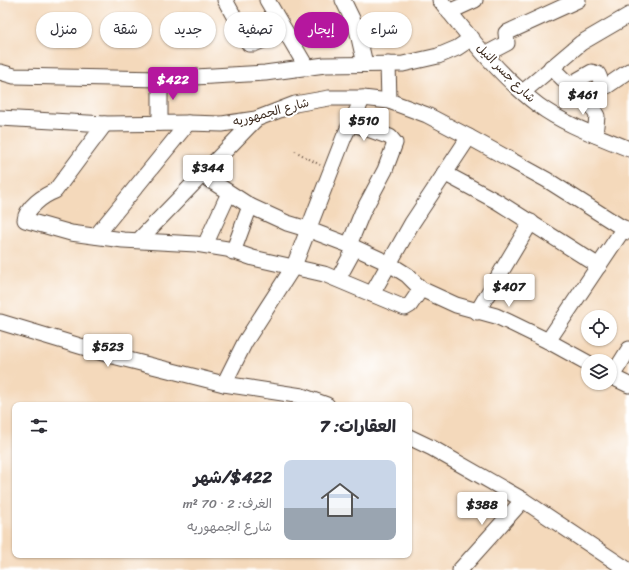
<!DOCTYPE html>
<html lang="ar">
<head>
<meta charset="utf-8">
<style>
  body { margin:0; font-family:Sriracha,"Playpen Sans Arabic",sans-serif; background:#f2f2f3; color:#2b2b33; direction:rtl; height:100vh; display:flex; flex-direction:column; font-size:15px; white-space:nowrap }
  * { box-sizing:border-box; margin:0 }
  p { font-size:13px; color:#7c7c81 }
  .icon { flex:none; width:22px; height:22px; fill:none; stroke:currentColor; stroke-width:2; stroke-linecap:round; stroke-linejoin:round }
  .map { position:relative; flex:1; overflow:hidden; direction:ltr }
  .details { position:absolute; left:12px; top:402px; width:400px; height:156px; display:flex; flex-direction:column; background:#fff; border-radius:8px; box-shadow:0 1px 3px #0004; direction:rtl }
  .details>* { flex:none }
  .hud { position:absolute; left:12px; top:12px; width:400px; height:36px; direction:rtl; display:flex; gap:8px }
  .tools { position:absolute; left:581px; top:310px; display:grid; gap:8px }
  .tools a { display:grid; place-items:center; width:36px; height:36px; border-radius:50%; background:#fff; box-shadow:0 1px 3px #0004; font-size:20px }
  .price { position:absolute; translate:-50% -34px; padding:0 9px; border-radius:4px; background:#fff; color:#222; font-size:13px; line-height:26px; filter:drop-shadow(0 1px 2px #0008) }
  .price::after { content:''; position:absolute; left:50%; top:24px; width:12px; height:9px; margin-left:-6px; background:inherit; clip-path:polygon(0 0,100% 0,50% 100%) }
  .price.current { background:#b5179e; color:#fff }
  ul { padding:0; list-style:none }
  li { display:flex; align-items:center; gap:12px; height:100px; padding:0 16px }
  li span { display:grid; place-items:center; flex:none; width:112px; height:80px; border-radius:8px; color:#555 }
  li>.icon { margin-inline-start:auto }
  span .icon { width:48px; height:48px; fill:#fffc; stroke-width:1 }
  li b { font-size:17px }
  h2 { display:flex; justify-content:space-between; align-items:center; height:48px; padding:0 16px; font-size:17px }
  .tag { padding:0 14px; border-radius:18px; background:#fff; box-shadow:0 1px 3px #0004; font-size:14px; line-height:36px }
  .tag.current { background:#b5179e; color:#fff }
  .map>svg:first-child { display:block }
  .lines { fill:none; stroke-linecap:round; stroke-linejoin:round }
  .minor-casing { stroke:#574436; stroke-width:17 }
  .path { stroke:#574436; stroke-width:2; stroke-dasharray:1 3; stroke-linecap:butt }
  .minor { stroke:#fff; stroke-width:15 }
  .labels { text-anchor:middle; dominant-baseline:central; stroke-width:4; stroke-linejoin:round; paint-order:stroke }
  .street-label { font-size:12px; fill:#3b2a1e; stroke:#fff }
</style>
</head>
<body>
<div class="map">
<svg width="629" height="570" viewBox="0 0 629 570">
  <rect width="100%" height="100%" fill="#fff"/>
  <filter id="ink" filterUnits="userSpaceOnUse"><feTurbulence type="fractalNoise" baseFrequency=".025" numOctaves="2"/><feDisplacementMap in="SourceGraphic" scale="8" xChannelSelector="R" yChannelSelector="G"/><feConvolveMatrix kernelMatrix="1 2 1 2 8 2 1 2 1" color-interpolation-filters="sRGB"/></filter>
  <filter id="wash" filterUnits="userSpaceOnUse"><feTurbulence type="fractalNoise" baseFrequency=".012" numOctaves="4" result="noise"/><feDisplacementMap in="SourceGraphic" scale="16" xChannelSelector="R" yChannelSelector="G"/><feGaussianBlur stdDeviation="0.9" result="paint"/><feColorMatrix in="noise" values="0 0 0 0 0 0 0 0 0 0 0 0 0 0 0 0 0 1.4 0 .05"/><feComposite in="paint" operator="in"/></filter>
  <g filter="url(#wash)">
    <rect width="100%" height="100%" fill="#f4d9bb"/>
  </g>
  <g filter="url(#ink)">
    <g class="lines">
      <defs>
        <g id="minor">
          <path d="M225,0L249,44H254L285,31"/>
          <path d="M267,0L307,68"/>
          <path d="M343,0L357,29L365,64"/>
          <path d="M440,0C469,37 501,77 538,105C565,125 598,136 629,149"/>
          <path d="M449,12L475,0"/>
          <path d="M486,54L507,43L506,33L578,0"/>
          <path d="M388,64L389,101"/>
          <path d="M551,67L569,85L592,72L598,74L603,86H607L629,71"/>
          <path d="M0,72L14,76L160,79L265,73L325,65L403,64L438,56L457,48L472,38"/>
          <path d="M523,92L581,43L629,15"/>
          <path d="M586,96L597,116L595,135"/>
          <path d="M0,118L105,124L188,123L222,124L256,119L295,104L329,98H363L389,101L427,115L469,137L547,180L629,232"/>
          <path d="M160,123V79"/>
          <path d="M105,124L55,191C44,195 26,208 25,220L71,233L123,240L196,244L227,249L253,258L324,274L405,308L410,305L421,289"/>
          <path d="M444,173L498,202L599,266"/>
          <path d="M202,175L250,206L287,223L307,229L349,245L388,263L407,275L421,289L456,305L496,316L509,322L548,341L588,363"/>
          <path d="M96,236L188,123"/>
          <path d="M139,240L256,119"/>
          <path d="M205,245L229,193"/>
          <path d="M349,245L362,213L385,170L395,143L390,137L351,123"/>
          <path d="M233,252L250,206"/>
          <path d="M338,279L355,248"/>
          <path d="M372,294L412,223L469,137"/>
          <path d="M477,312L531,222"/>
          <path d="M0,322L113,356L224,384L302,396L327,405"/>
          <path d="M548,341L624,228"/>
          <path d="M610,376L629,385"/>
          <path d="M612,376L629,349"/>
          <path d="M224,384L245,342L294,266L344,137L363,98"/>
          <path d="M409,437L432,448L523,500L628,570"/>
          <path d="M460,570L523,500"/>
        </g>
      </defs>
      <use href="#minor" class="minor-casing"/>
      <path class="path" d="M295,151L320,165"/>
      <use href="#minor" class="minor"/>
    </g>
  </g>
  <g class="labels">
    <g class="street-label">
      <text transform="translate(506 73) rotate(45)">شارع جسر النيل</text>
      <text transform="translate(271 112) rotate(-15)">شارع الجمهوريه</text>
    </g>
  </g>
</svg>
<div class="tools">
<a><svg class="icon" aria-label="locate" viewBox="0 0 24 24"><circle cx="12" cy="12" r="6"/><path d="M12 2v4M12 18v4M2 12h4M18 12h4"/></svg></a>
<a><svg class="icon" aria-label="layers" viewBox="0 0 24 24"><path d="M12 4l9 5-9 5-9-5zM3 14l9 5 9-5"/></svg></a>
</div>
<b class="price current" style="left:173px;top:101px">$422</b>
<b class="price" style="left:583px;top:116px">$461</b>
<b class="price" style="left:364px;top:142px">$510</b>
<b class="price" style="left:208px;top:189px">$344</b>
<b class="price" style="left:509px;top:308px">$407</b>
<b class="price" style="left:108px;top:368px">$523</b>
<b class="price" style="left:482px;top:526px">$388</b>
<div class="hud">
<a class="tag">شراء</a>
<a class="tag current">إيجار</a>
<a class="tag">تصفية</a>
<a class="tag">جديد</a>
<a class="tag">شقة</a>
<a class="tag">منزل</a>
</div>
<section class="details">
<h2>العقارات: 7<svg class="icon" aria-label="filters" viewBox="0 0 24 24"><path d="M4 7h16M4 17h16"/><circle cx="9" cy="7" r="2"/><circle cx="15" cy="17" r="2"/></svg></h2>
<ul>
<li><span style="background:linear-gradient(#c9d6e8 60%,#9aa5b1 0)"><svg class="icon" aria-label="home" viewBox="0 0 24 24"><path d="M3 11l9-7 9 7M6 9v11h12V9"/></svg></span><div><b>$422/شهر</b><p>الغرف: 2 · 70 m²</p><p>شارع الجمهوريه</p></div></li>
</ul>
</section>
</div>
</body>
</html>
